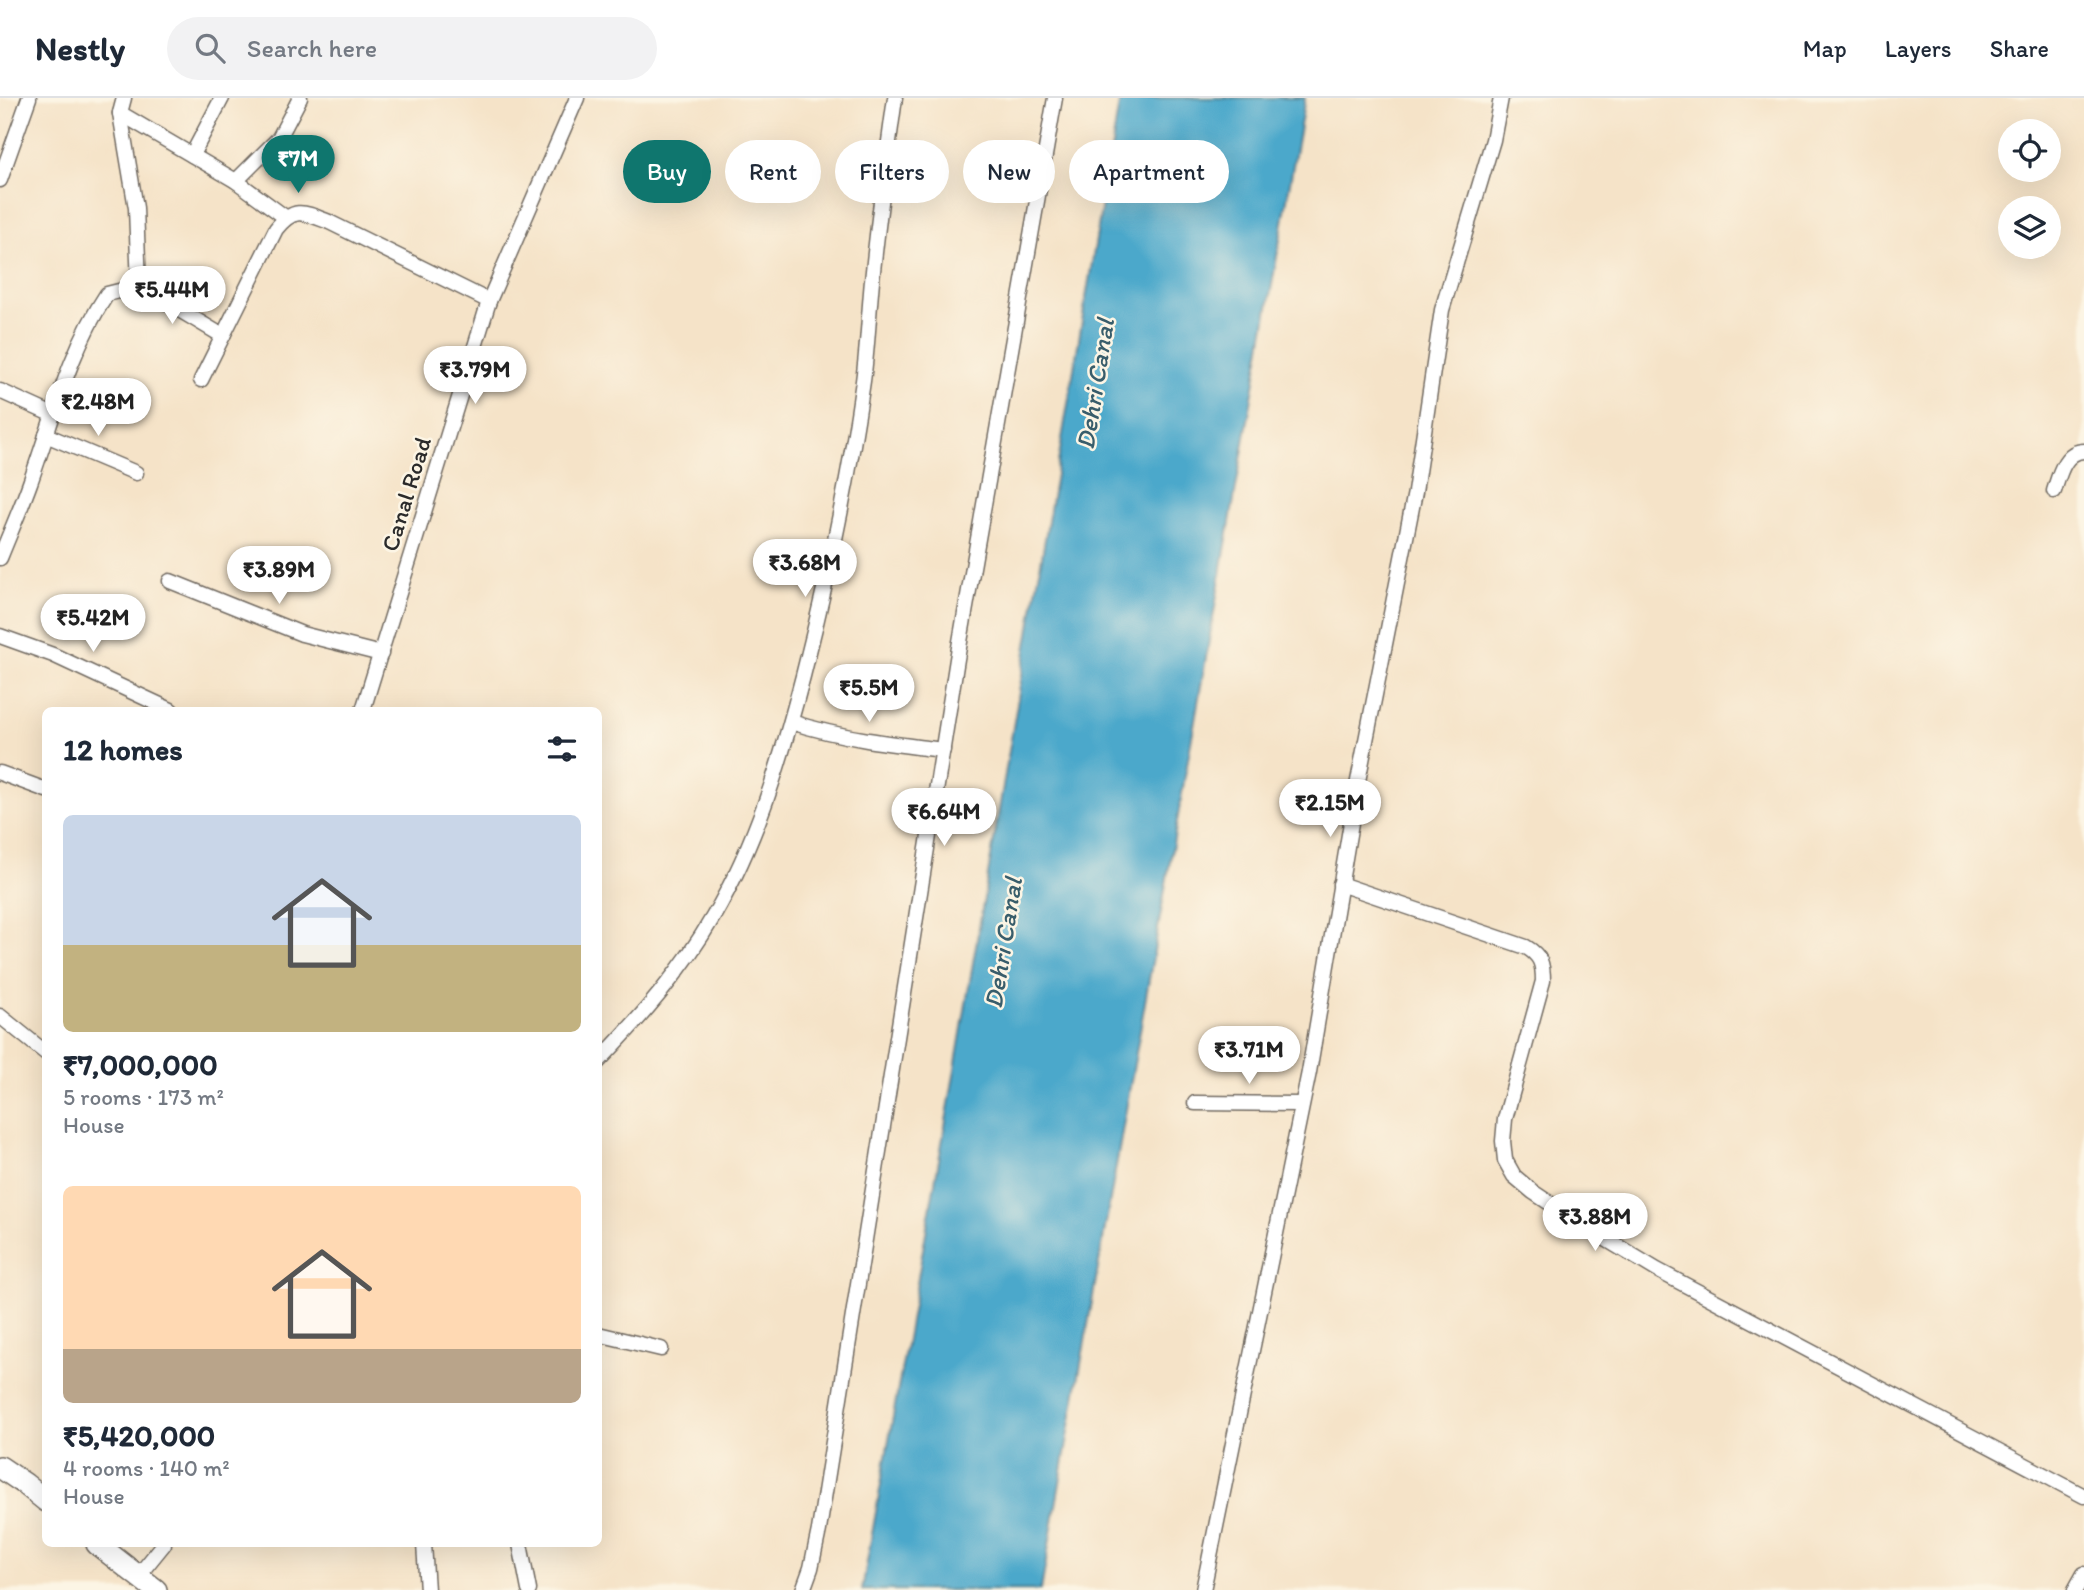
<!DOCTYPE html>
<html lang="en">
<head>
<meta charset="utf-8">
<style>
  body { margin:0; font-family:Itim,sans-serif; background:#f2f2f3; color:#1f2937; height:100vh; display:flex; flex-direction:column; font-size:26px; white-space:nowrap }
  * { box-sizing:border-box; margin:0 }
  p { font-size:23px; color:#747a83 }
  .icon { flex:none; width:38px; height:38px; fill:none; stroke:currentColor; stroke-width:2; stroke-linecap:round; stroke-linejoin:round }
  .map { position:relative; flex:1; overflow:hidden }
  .panel { position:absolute; left:42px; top:609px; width:560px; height:840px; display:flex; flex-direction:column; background:#fff; border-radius:10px; box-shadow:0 7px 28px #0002 }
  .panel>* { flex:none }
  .hud { position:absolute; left:623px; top:42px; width:665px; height:63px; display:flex; gap:14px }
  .buttons { position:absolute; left:1998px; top:21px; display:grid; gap:14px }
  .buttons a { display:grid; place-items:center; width:63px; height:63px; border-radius:50%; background:#fff; box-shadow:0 7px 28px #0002; font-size:35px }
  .price { position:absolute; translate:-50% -60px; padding:0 16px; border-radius:24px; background:#fff; color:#222; font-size:23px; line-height:46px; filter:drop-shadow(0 2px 4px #0008) }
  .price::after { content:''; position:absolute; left:50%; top:42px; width:21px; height:16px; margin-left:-10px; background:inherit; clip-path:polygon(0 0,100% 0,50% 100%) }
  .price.active { background:#0f766e; color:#fff }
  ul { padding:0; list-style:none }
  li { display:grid; align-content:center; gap:14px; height:371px; padding:0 21px }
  li span { display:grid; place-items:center; height:217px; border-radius:10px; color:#555 }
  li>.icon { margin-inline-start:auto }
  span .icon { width:126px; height:126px; fill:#fffc; stroke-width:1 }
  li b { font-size:30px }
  h2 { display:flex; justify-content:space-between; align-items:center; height:84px; padding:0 21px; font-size:30px }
  .chip { padding:0 24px; border-radius:32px; background:#fff; box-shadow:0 7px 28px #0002; font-size:24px; line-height:63px }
  .chip.active { background:#0f766e; color:#fff }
  header { display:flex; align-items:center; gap:42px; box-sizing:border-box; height:98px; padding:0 35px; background:#fff; border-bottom:2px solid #e0e1e3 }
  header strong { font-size:33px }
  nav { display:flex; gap:38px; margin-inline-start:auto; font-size:24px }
  .search { width:490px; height:63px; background:#f2f2f3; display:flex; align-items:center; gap:18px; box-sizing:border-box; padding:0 24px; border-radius:38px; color:#747a83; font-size:26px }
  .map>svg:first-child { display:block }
  .water { fill:#4ca8cb; stroke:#3c6a7b; stroke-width:2 }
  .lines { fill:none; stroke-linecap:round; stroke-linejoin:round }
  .street-casing { stroke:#726b62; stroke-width:17 }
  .secondary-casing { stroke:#726b62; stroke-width:24 }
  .street { stroke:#fff; stroke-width:14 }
  .secondary { stroke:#fff; stroke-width:21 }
  .labels { text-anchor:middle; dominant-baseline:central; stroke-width:5; stroke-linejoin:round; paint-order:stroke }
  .street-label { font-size:24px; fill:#2b2b2b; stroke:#fcf5e5 }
  .water-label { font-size:26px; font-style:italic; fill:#385d6b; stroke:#fcf5e5 }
</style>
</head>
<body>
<header>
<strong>Nestly</strong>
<div class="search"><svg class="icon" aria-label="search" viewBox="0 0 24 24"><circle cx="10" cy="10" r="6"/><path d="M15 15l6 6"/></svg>Search here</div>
<nav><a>Map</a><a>Layers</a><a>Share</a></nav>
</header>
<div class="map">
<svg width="2084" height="1492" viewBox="0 0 2084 1492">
  <rect width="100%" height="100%" fill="#fcf5e5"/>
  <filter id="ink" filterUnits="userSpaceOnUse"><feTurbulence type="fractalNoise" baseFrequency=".0143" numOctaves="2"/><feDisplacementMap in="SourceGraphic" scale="14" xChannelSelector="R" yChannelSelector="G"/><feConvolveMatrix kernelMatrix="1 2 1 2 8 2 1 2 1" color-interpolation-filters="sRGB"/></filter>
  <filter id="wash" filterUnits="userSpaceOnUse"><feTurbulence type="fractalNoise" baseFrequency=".00686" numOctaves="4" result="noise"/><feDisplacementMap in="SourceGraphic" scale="28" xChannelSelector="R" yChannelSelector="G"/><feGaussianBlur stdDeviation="1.57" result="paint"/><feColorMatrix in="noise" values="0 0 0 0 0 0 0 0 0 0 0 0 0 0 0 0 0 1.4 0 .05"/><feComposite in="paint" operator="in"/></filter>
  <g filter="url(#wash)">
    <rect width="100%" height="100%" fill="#f5e3c8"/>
    <path class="water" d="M1120,0H1305L1041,1492H862L949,1006Z"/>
  </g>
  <g filter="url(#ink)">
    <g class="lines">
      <defs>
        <g id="street">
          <path d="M124,0L120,15L236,83L285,119"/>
          <path d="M192,57L222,0"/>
          <path d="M0,82L29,0"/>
          <path d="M236,83L279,40L300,0"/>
          <path d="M139,188L223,238"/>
          <path d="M201,282L276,131C294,108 304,114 329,124L489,203"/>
          <path d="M0,293L53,317"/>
          <path d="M46,337L136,375"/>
          <path d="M2054,393C2059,378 2064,353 2084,353"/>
          <path d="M0,460C10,435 21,410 30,385C53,321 69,253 107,196L139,188L136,110L120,15"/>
          <path d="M170,483L302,536L381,556"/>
          <path d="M0,538L53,557L171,612"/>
          <path d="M363,612L489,203L577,0"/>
          <path d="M791,624C841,640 891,646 943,652"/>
          <path d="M0,675L46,692"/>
          <path d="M1340,786L1526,849C1541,858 1543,866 1543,883L1505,1021L1503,1043L1505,1062L1514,1078L1533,1094L1584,1128L1657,1172L2084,1398"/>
          <path d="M0,918L46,955"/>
          <path d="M598,964C641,919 682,873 713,819C757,744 781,662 803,578C828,480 849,383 863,283C868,247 869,209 873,173C879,115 887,57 895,0"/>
          <path d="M1195,1005L1302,1006"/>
          <path d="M598,1236L661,1251"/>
          <path d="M424,1446L427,1492"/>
          <path d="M520,1446L529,1492"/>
          <path d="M138,1478L164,1446"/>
          <path d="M803,1492L811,1470L819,1432L957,561L1055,0"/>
          <path d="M1203,1492L1309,974L1358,683L1415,394L1442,212L1493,42L1501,0"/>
          <path d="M2075,1492L2084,1476"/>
        </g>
        <g id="secondary">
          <path d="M0,1369L25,1386L46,1403"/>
          <path d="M97,1446L156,1492"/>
        </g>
      </defs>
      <use href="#street" class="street-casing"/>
      <use href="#secondary" class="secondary-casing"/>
      <use href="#street" class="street"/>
      <use href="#secondary" class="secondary"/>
    </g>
  </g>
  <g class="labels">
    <g class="street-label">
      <text transform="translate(406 396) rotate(-73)">Canal Road</text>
    </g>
    <g class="water-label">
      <text transform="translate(1095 286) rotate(-81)">Dehri Canal</text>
      <text transform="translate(1003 845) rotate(-81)">Dehri Canal</text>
    </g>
  </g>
</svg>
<div class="buttons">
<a><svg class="icon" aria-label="locate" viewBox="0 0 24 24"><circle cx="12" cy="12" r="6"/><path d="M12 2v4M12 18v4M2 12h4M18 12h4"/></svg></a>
<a><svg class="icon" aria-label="layers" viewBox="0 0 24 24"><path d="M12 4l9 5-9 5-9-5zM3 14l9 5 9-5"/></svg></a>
</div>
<b class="price active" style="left:298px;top:97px">₹7M</b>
<b class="price" style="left:172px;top:228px">₹5.44M</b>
<b class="price" style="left:475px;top:308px">₹3.79M</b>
<b class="price" style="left:98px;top:340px">₹2.48M</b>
<b class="price" style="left:805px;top:501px">₹3.68M</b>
<b class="price" style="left:279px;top:508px">₹3.89M</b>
<b class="price" style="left:93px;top:556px">₹5.42M</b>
<b class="price" style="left:869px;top:626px">₹5.5M</b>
<b class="price" style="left:1330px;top:741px">₹2.15M</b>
<b class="price" style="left:944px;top:750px">₹6.64M</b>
<b class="price" style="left:1249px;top:988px">₹3.71M</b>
<b class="price" style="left:1595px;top:1155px">₹3.88M</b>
<div class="hud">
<a class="chip active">Buy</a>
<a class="chip">Rent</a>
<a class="chip">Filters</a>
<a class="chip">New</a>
<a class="chip">Apartment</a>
</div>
<section class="panel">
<h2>12 homes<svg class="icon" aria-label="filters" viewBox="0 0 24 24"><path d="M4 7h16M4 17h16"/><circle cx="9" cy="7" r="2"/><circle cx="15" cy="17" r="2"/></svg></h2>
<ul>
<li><span style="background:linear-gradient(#c9d6e8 60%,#c2b280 0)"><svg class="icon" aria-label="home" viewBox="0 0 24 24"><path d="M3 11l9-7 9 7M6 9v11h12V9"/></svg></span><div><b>₹7,000,000</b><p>5 rooms · 173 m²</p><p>House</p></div></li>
<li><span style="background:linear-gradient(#ffd9b3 75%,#b9a48a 0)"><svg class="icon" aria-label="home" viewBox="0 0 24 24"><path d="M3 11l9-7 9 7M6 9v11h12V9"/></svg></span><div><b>₹5,420,000</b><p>4 rooms · 140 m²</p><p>House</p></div></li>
</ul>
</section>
</div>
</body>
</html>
